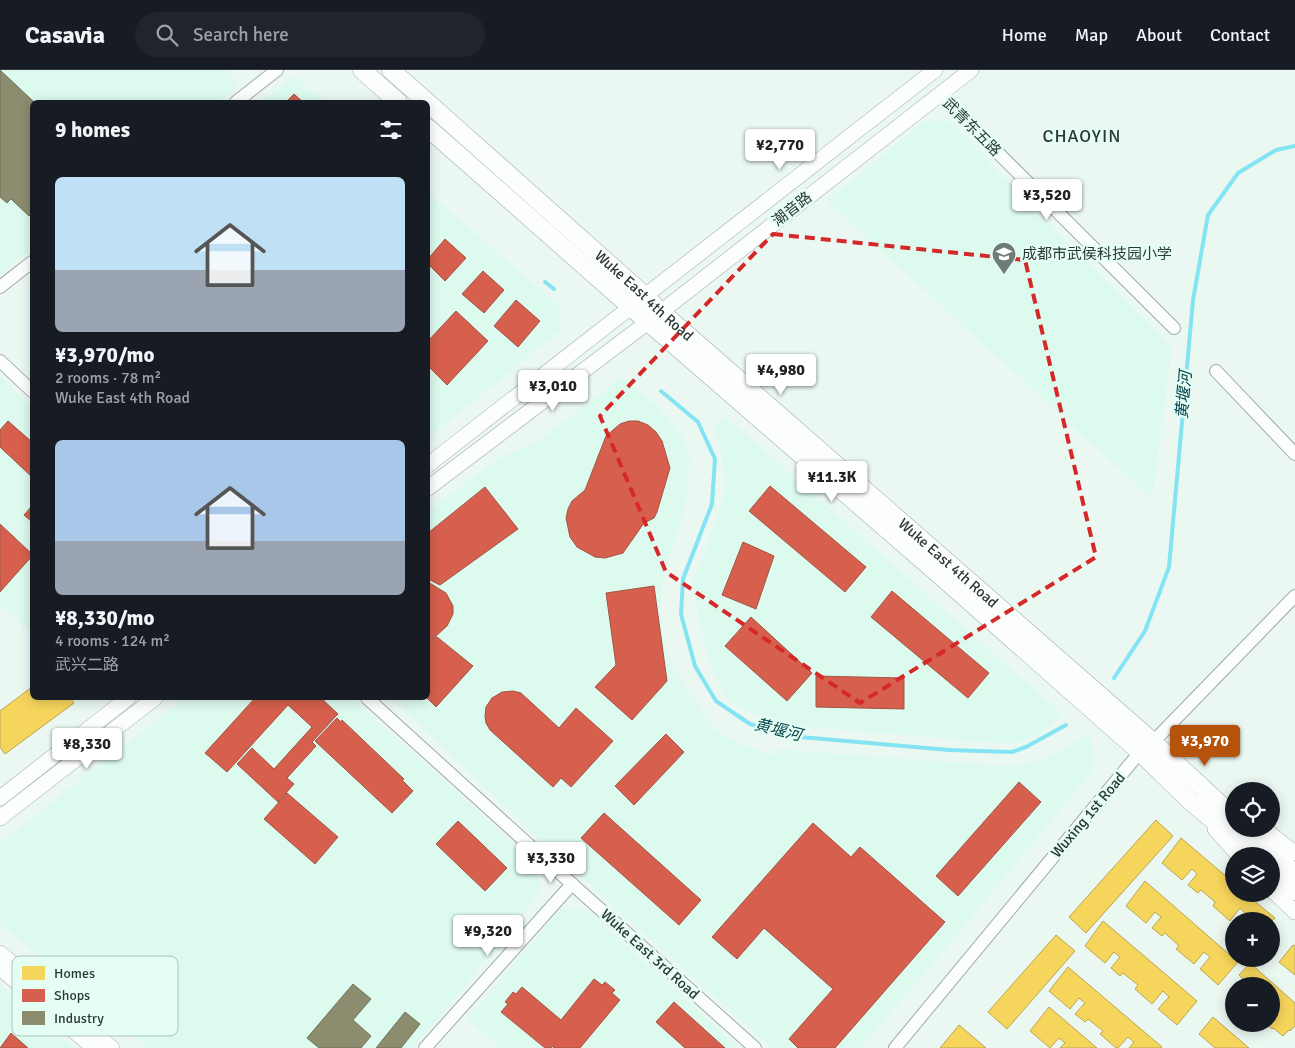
<!DOCTYPE html>
<html lang="en">
<head>
<meta charset="utf-8">
<style>
  body { margin:0; font-family:Signika,"Noto Sans SC",sans-serif; background:#20242c; color:#f1f3f6; height:100vh; display:flex; flex-direction:column; font-size:19px; white-space:nowrap }
  * { box-sizing:border-box; margin:0 }
  p { font-size:16px; color:#9ea1a6 }
  .icon { flex:none; width:28px; height:28px; fill:none; stroke:currentColor; stroke-width:2; stroke-linecap:round; stroke-linejoin:round }
  .map { position:relative; flex:1; overflow:hidden }
  .details { position:absolute; left:30px; top:30px; width:400px; height:600px; display:flex; flex-direction:column; background:#171b24; border-radius:8px; box-shadow:0 2px 12px #0003 }
  .details>* { flex:none }
  .controls { position:absolute; left:1225px; top:712px; display:grid; gap:10px }
  .controls a { display:grid; place-items:center; width:55px; height:55px; border-radius:50%; background:#171b24; box-shadow:0 2px 12px #0003; font-size:25px }
  .price { position:absolute; translate:-50% -42px; padding:0 11px; border-radius:5px; background:#fff; color:#222; font-size:16px; line-height:32px; filter:drop-shadow(0 1px 2px #0008) }
  .price::after { content:''; position:absolute; left:50%; top:30px; width:15px; height:11px; margin-left:-8px; background:inherit; clip-path:polygon(0 0,100% 0,50% 100%) }
  .price.active { background:#b45309; color:#fff }
  ul { padding:0; list-style:none }
  li { display:grid; align-content:center; gap:10px; height:265px; padding:0 25px }
  li span { display:grid; place-items:center; height:155px; border-radius:8px; color:#555 }
  li>.icon { margin-inline-start:auto }
  span .icon { width:90px; height:90px; fill:#fffc; stroke-width:1 }
  li b { font-size:21px }
  h2 { display:flex; justify-content:space-between; align-items:center; height:60px; padding:0 25px; font-size:21px }
  header { display:flex; align-items:center; gap:30px; box-sizing:border-box; height:70px; padding:0 25px; background:#171b24; border-bottom:1px solid #363941 }
  header strong { font-size:24px }
  nav { display:flex; gap:28px; margin-inline-start:auto; font-size:18px }
  .search { width:350px; height:45px; background:#20242c; display:flex; align-items:center; gap:12px; box-sizing:border-box; padding:0 18px; border-radius:28px; color:#9ea1a6; font-size:19px }
  .map>svg:first-child { display:block }
  .built { fill:#ddfaee }
  .homes { fill:#f6d55c; stroke:#b9a650 }
  .shops { fill:#d6604d; stroke:#a35446 }
  .industry { fill:#8c8c6e; stroke:#6f735d }
  .lines { fill:none; stroke-linecap:round; stroke-linejoin:round }
  .stream { stroke:#84e4f4; stroke-width:4 }
  .minor-casing { stroke:#a0aba6; stroke-width:14 }
  .tertiary-casing { stroke:#a0aba6; stroke-width:16 }
  .secondary-casing { stroke:#a0aba6; stroke-width:19 }
  .minor { stroke:#fcfefd; stroke-width:12 }
  .tertiary { stroke:#fcfefd; stroke-width:15 }
  .secondary { stroke:#fcfefd; stroke-width:18 }
  .marked { fill:none; stroke:#d62828; stroke-width:4; stroke-dasharray:10 6; stroke-linejoin:round }
  .labels { text-anchor:middle; dominant-baseline:central; stroke-width:5; stroke-linejoin:round; paint-order:stroke }
  .street-label { font-size:15px; fill:#2c3934; stroke:#e5fef3 }
  .poi-label { font-size:15px; fill:#2c3934; stroke:#e5fef3; text-anchor:start }
  .water-label { font-size:16px; font-style:italic; fill:#07444f; stroke:#e5fef3 }
  .quarter-label { font-size:18px; letter-spacing:1px; fill:#2c3934; stroke:#e5fef3 }
  .key { fill:#e5fef3; stroke:#aec3ba; stroke-width:1 }
  .key-label { font-size:14px; fill:#2c3934 }
</style>
</head>
<body>
<header>
<strong>Casavia</strong>
<div class="search"><svg class="icon" aria-label="search" viewBox="0 0 24 24"><circle cx="10" cy="10" r="6"/><path d="M15 15l6 6"/></svg>Search here</div>
<nav><a>Home</a><a>Map</a><a>About</a><a>Contact</a></nav>
</header>
<div class="map">
<svg width="1295" height="978" viewBox="0 0 1295 978">
  <rect width="100%" height="100%" fill="#ebf8f2"/>
  <g class="built">
    <path d="M0,0H228L238,17L219,32H32V179L0,205Z"/>
    <path d="M294,6L324,32H261Z"/>
    <path d="M924,51H948L1172,278L1152,429L827,131Z"/>
    <path d="M428,122L560,237V261L428,368Z"/>
    <path d="M0,306L32,338V563L3,537H0Z"/>
    <path d="M623,307L659,338L682,366L690,385L687,427L675,472L663,509L660,541L663,569L672,596L714,659L737,672L775,686L777,679L989,695L1012,696L1035,692L1058,684L1087,664L1092,670L1094,699L970,849L861,978H772L543,773L392,628H428V442L497,389L540,370Z"/>
    <path d="M725,346L1062,644L1048,658L1027,670L1011,674L784,655L763,649L729,631L713,604L700,555L693,513L721,437L726,415L720,375L713,358Z"/>
    <path d="M185,628H350L457,722L535,795L541,821L449,936L412,978H149L0,853V773Z"/>
    <path d="M561,839H585L739,978H501L467,949Z"/>
    <path d="M0,915L74,978H0Z"/>
  </g>
  <g class="homes">
    <path d="M32,617V628H70L74,633L5,684L0,677V641Z"/>
    <path d="M1156,750L1173,766L1086,863L1069,847Z"/>
    <path d="M1181,768L1234,813V824H1246L1275,848L1271,852L1240,851L1246,844L1240,838L1230,851L1213,836L1215,832L1201,820L1198,823L1188,815L1197,804L1192,799L1182,810L1162,793Z"/>
    <path d="M1145,811L1238,892L1218,915L1200,899L1210,887L1204,882L1194,894L1176,879L1179,876L1165,863L1162,866L1152,858L1161,847L1155,842L1146,853L1126,836Z"/>
    <path d="M1103,851L1197,931L1177,955L1158,939L1169,927L1163,921L1152,934L1135,919L1138,915L1123,903L1120,906L1111,898L1120,887L1114,882L1105,893L1085,876Z"/>
    <path d="M1056,865L1075,881L1007,959L988,942Z"/>
    <path d="M1293,875L1295,876V905L1279,892Z"/>
    <path d="M1250,893L1295,933V956L1290,961L1289,960L1283,966L1273,958L1272,959L1266,954H1271V936L1274,934L1271,932V916H1239L1244,910L1239,905Z"/>
    <path d="M1068,897L1162,977L1161,978H1129L1134,972L1128,967L1118,978H1116L1100,964L1103,961L1088,949L1085,952L1075,944L1085,933L1079,928L1070,939L1049,921Z"/>
    <path d="M1049,937L1097,978H1060L1065,973L1059,968L1050,978L1030,961Z"/>
    <path d="M1213,947L1249,978H1215L1199,964Z"/>
    <path d="M959,955L986,978H940Z"/>
  </g>
  <g class="shops">
    <path d="M294,24L303,32H286Z"/>
    <path d="M445,169L466,188L445,211L428,194V189Z"/>
    <path d="M483,201L504,220L484,243L462,224Z"/>
    <path d="M516,230L540,251L518,277L494,256Z"/>
    <path d="M456,241L488,271L447,315L428,296V271Z"/>
    <path d="M8,351L32,372V407L0,377V360Z"/>
    <path d="M629,351H638L648,355L656,362L662,371L670,398L657,442L654,448L644,453L623,483L605,488L595,487L577,477L570,467L566,448L568,439L572,431L585,420L606,366L620,354Z"/>
    <path d="M770,416L866,497L845,522L749,441Z"/>
    <path d="M485,417L518,459L440,515L428,509V463Z"/>
    <path d="M32,436V452L24,445Z"/>
    <path d="M0,454L32,484V486L0,522Z"/>
    <path d="M743,472L774,486L756,539L722,525Z"/>
    <path d="M428,512L446,523L453,536V544L447,556L436,566L428,569Z"/>
    <path d="M654,516L667,611L632,650L595,617L616,595L606,523Z"/>
    <path d="M892,521L989,603L968,628L871,547Z"/>
    <path d="M751,547L812,603L787,631L725,576Z"/>
    <path d="M437,567L473,596L436,637L427,628L428,570Z"/>
    <path d="M816,606L904,608V639L816,637Z"/>
    <path d="M513,621L521,623L559,658L576,638L613,671L571,717L561,708L553,717L490,660L486,653L485,646L486,637L492,628L502,622Z"/>
    <path d="M255,628H321L338,644L312,672L316,676L287,708L294,714L278,732L237,694L252,678L274,699L312,657L288,635L227,702L205,683Z"/>
    <path d="M337,648L341,652L342,650L404,709L402,710L413,721L392,743L315,671Z"/>
    <path d="M666,664L684,682L634,735L615,716Z"/>
    <path d="M1019,712L1041,732L958,826L936,806Z"/>
    <path d="M287,723L338,767L315,794L264,749Z"/>
    <path d="M604,743L701,830L679,855L581,768Z"/>
    <path d="M458,751L507,798L485,821L436,774Z"/>
    <path d="M813,753L851,787L860,777L945,852L835,978H798L789,969L833,919L764,858L737,889L712,867Z"/>
    <path d="M594,909L602,915L605,912L615,920L612,923L620,930L580,978H554L552,976L551,978H545L501,942L508,934L505,932L513,922L516,924L522,917L561,950Z"/>
    <path d="M674,932L725,978H685L656,952Z"/>
    <path d="M11,963L28,978H0Z"/>
  </g>
  <g class="industry">
    <path d="M0,0L34,32H32V143L29,146L11,129L7,133L0,127Z"/>
    <path d="M353,914L371,929L353,950L371,966L361,978H319L307,968Z"/>
    <path d="M405,942L420,954L401,978H376Z"/>
  </g>
  <g class="lines">
    <g class="stream">
      <path d="M545,212L554,219"/>
      <path d="M661,321L698,352L715,389L712,434L683,509L681,544L695,596L716,631L750,654L789,666L949,680L1012,682L1026,677L1066,655"/>
      <path d="M1114,608L1145,561L1169,497L1193,230L1208,145L1238,103L1276,80L1295,76"/>
    </g>
    <defs>
      <g id="minor">
        <path d="M940,25L1174,258"/>
        <path d="M236,32L277,0"/>
        <path d="M0,217L32,192"/>
        <path d="M0,291L32,321"/>
        <path d="M1216,301L1295,384"/>
        <path d="M367,628L572,814L755,978"/>
        <path d="M425,978L572,814"/>
        <path d="M895,978L1140,682L1153,672L1295,526"/>
      </g>
      <g id="tertiary">
        <path d="M428,395L935,0"/>
        <path d="M428,418L648,252L971,0"/>
        <path d="M0,728L128,628"/>
        <path d="M0,748L155,628"/>
        <path d="M1215,759L1239,786"/>
        <path d="M1264,759L1295,783"/>
        <path d="M1271,819L1295,842"/>
        <path d="M0,883L112,978"/>
        <path d="M0,898L94,978"/>
      </g>
      <g id="secondary">
        <path d="M362,0L398,32"/>
        <path id="s1" d="M391,0L644,225L660,241L1153,672L1234,747"/>
        <path d="M428,58L631,237L951,515L1140,682L1188,729L1256,786"/>
        <path d="M1246,759L1295,804"/>
        <path d="M1271,800L1295,821"/>
      </g>
    </defs>
    <use href="#minor" class="minor-casing"/>
    <use href="#tertiary" class="tertiary-casing"/>
    <use href="#secondary" class="secondary-casing"/>
    <use href="#minor" class="minor"/>
    <use href="#tertiary" class="tertiary"/>
    <use href="#secondary" class="secondary"/>
  </g>
  <path class="marked" d="M773,164L1025,190L1096,487L860,633L666,502L600,346Z"/>
  <defs>
    <symbol id="school-pin" viewBox="-11 -11 22 30"><path d="M0 17L-7.5 6A9.5 9.5 0 1 1 7.5 6Z" fill="#6f7c76" stroke="#e5fef3"/><path d="M0-5L7-2L0 1L-7-2ZM-4 1L0 2.5L4 1V4Q0 6-4 4Z" fill="#fff"/></symbol>
  </defs>
  <g fill-rule="evenodd">
    <use href="#school-pin" x="990" y="170" width="28" height="38"/>
  </g>
  <g class="labels">
    <g class="street-label">
      <text transform="translate(972 57) rotate(45)">武青东五路</text>
      <text transform="translate(792 139) rotate(-38)">潮音路</text>
      <text stroke="none"><textPath href="#s1" startOffset="339">Wuke East 4th Road</textPath></text>
      <text stroke="none"><textPath href="#s1" startOffset="744">Wuke East 4th Road</textPath></text>
      <text transform="translate(1088 745) rotate(-50)">Wuxing 1st Road</text>
      <text transform="translate(650 884) rotate(42)">Wuke East 3rd Road</text>
    </g>
    <g class="poi-label">
      <text x="1022" y="184">成都市武侯科技园小学</text>
    </g>
    <g class="water-label">
      <text transform="translate(1184 325) rotate(-85)">黄堰河</text>
      <text transform="translate(778 660) rotate(14)">黄堰河</text>
    </g>
    <g class="quarter-label">
      <text x="1082" y="66">CHAOYIN</text>
    </g>
  </g>
  <rect x="12" y="886" width="166" height="80" rx="8" class="key"/>
  <rect x="22" y="896" width="23" height="14" fill="#f6d55c"/>
  <rect x="22" y="919" width="23" height="13" fill="#d6604d"/>
  <rect x="22" y="941" width="23" height="14" fill="#8c8c6e"/>
  <g class="key-label">
    <text x="54" y="908">Homes</text>
    <text x="54" y="930">Shops</text>
    <text x="54" y="953">Industry</text>
  </g>
</svg>
<div class="controls">
<a><svg class="icon" aria-label="locate" viewBox="0 0 24 24"><circle cx="12" cy="12" r="6"/><path d="M12 2v4M12 18v4M2 12h4M18 12h4"/></svg></a>
<a><svg class="icon" aria-label="layers" viewBox="0 0 24 24"><path d="M12 4l9 5-9 5-9-5zM3 14l9 5 9-5"/></svg></a>
<a>+</a>
<a>−</a>
</div>
<b class="price" style="left:780px;top:101px">¥2,770</b>
<b class="price" style="left:1047px;top:151px">¥3,520</b>
<b class="price" style="left:781px;top:326px">¥4,980</b>
<b class="price" style="left:553px;top:342px">¥3,010</b>
<b class="price" style="left:832px;top:433px">¥11.3K</b>
<b class="price active" style="left:1205px;top:697px">¥3,970</b>
<b class="price" style="left:87px;top:700px">¥8,330</b>
<b class="price" style="left:551px;top:814px">¥3,330</b>
<b class="price" style="left:488px;top:887px">¥9,320</b>
<section class="details">
<h2>9 homes<svg class="icon" aria-label="filters" viewBox="0 0 24 24"><path d="M4 7h16M4 17h16"/><circle cx="9" cy="7" r="2"/><circle cx="15" cy="17" r="2"/></svg></h2>
<ul>
<li><span style="background:linear-gradient(#bfe0f5 60%,#9aa5b1 0)"><svg class="icon" aria-label="home" viewBox="0 0 24 24"><path d="M3 11l9-7 9 7M6 9v11h12V9"/></svg></span><div><b>¥3,970/mo</b><p>2 rooms · 78 m²</p><p>Wuke East 4th Road</p></div></li>
<li><span style="background:linear-gradient(#a9c7e8 65%,#9aa5b1 0)"><svg class="icon" aria-label="home" viewBox="0 0 24 24"><path d="M3 11l9-7 9 7M6 9v11h12V9"/></svg></span><div><b>¥8,330/mo</b><p>4 rooms · 124 m²</p><p>武兴二路</p></div></li>
</ul>
</section>
</div>
</body>
</html>
